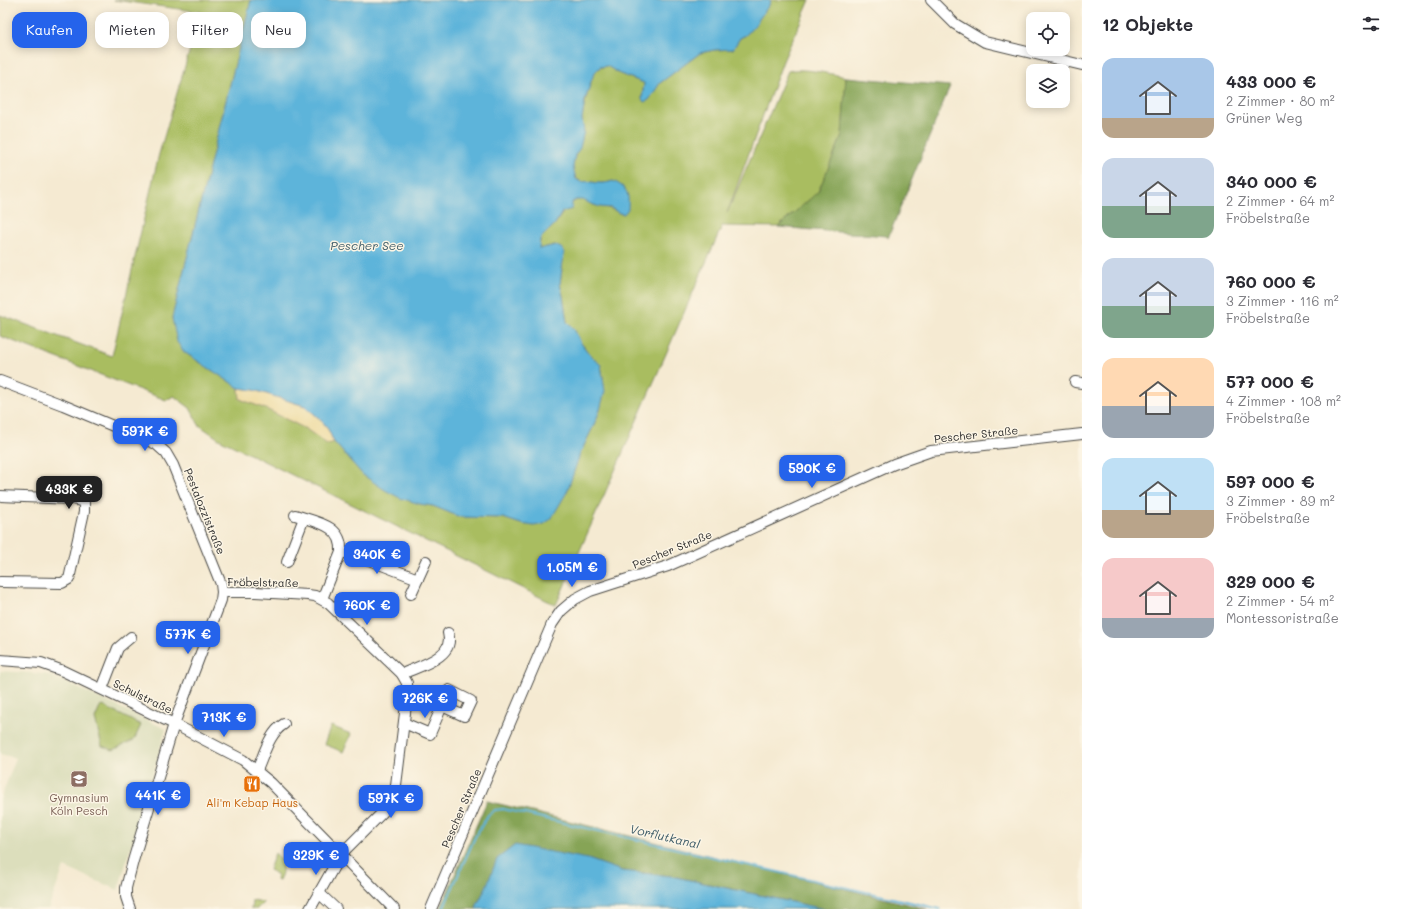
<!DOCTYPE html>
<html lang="de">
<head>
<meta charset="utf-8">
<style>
  body { margin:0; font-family:Mali,sans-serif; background:#f2f2f3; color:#2b2b33; height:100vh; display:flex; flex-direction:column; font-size:15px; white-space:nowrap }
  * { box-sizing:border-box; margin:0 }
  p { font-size:13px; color:#7c7c81 }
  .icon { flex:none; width:22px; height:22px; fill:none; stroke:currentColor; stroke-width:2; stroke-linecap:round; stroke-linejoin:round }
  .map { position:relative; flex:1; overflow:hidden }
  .side { display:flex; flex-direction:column; background:#fff; width:320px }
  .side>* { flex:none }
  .banner { position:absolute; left:12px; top:12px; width:380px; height:36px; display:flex; gap:8px }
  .fabs { position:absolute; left:1026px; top:12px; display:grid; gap:8px }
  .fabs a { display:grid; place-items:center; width:44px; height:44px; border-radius:8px; background:#fff; box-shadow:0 2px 10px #0003; font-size:20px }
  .price { position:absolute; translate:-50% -34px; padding:0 9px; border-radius:8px; background:#2563eb; color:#fff; font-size:13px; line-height:26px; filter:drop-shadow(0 1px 2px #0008) }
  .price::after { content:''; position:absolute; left:50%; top:24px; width:12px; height:9px; margin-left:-6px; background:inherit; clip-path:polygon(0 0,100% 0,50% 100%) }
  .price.selected { background:#222; color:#fff }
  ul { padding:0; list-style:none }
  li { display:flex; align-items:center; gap:12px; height:100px; padding:0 20px }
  li span { display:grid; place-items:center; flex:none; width:112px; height:80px; border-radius:12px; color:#555 }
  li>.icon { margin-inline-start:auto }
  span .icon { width:48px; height:48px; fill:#fffc; stroke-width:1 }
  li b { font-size:17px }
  h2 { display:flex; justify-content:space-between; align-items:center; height:48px; padding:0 20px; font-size:17px }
  .chip { padding:0 14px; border-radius:12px; background:#fff; box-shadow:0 2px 10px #0003; font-size:14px; line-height:36px }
  .chip.selected { background:#2563eb; color:#fff }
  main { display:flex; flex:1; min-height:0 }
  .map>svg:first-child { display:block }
  .built { fill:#dcdebc }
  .green { fill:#a9bd61; stroke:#6a7446 }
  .forest { fill:#86a457; stroke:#586841 }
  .sand { fill:#eeda9e; stroke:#8c8264 }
  .water { fill:#5db4da; stroke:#447082 }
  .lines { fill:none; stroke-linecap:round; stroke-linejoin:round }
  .stream { stroke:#5db4da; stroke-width:2 }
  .minor-casing { stroke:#494844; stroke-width:12 }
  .minor { stroke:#fff; stroke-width:10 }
  .labels { text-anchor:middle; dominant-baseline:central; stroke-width:3; stroke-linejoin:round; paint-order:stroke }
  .street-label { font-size:11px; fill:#2b2b2b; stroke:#fcf5e5 }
  .education-label { font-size:11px; fill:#785e54; stroke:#fcf5e5 }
  .food-label { font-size:11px; fill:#c56008; stroke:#fcf5e5 }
  .water-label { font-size:12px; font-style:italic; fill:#3c5b68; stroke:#fcf5e5 }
</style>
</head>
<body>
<main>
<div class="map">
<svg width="1082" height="909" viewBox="0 0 1082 909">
  <rect width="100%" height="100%" fill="#fcf5e5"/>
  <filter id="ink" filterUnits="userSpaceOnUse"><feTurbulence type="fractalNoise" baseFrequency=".025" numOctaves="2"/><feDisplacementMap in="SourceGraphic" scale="8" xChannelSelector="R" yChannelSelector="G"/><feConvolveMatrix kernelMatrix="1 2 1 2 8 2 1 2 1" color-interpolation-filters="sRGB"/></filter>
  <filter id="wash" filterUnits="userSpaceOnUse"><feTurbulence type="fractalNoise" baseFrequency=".012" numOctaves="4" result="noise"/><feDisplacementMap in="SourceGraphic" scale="16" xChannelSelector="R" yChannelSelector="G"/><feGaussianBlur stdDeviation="0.9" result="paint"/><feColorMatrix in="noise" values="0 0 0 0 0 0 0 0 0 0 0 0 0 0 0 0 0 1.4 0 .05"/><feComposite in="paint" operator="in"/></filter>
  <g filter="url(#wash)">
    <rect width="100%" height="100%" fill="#f5ead2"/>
    <path class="built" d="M0,671L45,674L52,676L166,729L118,890L64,867L48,909H0V800L16,758L0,754Z"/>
    <g class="green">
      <path d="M114,0H251L172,318L184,352L239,388L240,399L266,409L306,429L327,444L334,442L363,475L420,504L433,506L460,517L503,518L521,524L580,454L593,427L600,410L603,377L601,365L590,355L581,343L574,329L567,322L563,296L560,284L564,253L555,245L539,249C540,231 545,236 555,224C561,216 572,196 584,200C589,202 593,205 599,206C609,209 609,207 619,213L613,181C598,186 593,180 581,182C562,169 582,148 583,132C584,128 582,124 582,120C582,113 591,78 594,73C597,68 602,67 607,66L620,74L644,83L642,99L654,92L660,83L700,53L714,50L733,49L740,38L746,35L769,5L771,0H810L783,61L727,213L788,71C800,67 833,74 846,77L842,136L818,192L778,227L722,226L556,605L219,439L199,425L190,408L174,396L166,400L0,336V315L112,356L159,154L201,12Z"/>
      <path d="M101,705L141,725L134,740L113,750L102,746L95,719Z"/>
      <path d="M331,726L351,734L343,752L324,744Z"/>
      <path d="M275,853C284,860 284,871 279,881L276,880L277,874L269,870Z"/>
      <path d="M252,900L263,902V903L257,909H251Z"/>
    </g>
    <g class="forest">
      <path d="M846,77L950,86L888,238L886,236L778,227L818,192L842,136Z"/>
      <path d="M487,801L927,909H824L671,876L622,871L588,859L486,887L477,905L476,909H440Z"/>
    </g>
    <path class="sand" d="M239,388L254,390L305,406L320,419L327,427L334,442L327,444L306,429L266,409L240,399Z"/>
    <g class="water">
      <path d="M251,0H771L769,5L755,25L746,35L740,38L733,49L714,50L700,53L660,83L649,100L644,102L642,99L644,83L620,74L607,66L600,67L594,73L585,100L582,119L584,131L580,148L575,155L573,167L576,179L581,182C593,180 598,186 613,181C628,188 629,193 628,209L624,214L619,213L611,208L600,207L591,204L583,200H576L572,202V209L562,212L555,224L540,239L539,249L555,245L563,249L564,253L560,284L563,296L567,322L574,329L581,343L590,355L601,365L605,391L600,410L593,427L580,454L567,492L551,519L544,524L534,526L521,524L503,518L460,517L433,506L420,504L400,498L385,490L363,475L334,442L327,427L320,419L305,406L254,390L239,388L184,352L177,342L172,318Z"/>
      <path d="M515,845L588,859L622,871L671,876L824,909H476L477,905L486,887L497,859Z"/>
    </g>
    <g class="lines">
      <path class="stream" d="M443,909L475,837L488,815L495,810L503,809L940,909"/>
    </g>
  </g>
  <g filter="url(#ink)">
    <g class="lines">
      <defs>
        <g id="minor">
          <path d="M931,0L955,24L985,42L1082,65"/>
          <path d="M0,381L63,405L156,444L166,453L173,465L221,584L222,592L221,600L174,724L133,861L126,888V897L130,909"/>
          <path d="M1075,382L1082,383"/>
          <path d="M0,496L73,499L84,502V512L69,579L62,583L0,582"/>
          <path d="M295,515C316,522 343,525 341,552L322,599"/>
          <path d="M341,552L356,555L418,579"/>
          <path d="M287,562L304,518"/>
          <path d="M222,592H255L308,595L315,596L328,603L402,674L407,683V697L395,793L391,801L383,812L341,854L310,909"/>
          <path d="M411,594L426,561"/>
          <path d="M0,660L41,663L63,671L174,724L243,760L271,783L394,909"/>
          <path d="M402,674C419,666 456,657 448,633"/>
          <path d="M102,689L118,648L131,637"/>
          <path d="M404,723L430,734L442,706L464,716L471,701L449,690L442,706"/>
          <path d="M257,770C264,755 269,733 284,724"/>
          <path d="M319,893L336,909"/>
          <path d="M431,909L552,624L561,611L575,599L590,591L668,566L894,464L931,451L1082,434"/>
        </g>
      </defs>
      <use href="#minor" class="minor-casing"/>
      <use href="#minor" class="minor"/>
    </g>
  </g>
  <defs>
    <symbol id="school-square" viewBox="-11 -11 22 22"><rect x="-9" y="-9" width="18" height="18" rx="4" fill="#8d6e63" stroke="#fcf5e5"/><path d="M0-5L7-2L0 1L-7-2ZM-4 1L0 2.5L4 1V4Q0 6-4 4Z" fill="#fff"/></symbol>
    <symbol id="restaurant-square" viewBox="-11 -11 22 22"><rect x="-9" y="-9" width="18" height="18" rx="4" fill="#e8710a" stroke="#fcf5e5"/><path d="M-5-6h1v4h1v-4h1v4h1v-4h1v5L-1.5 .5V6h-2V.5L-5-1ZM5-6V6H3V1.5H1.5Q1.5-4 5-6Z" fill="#fff"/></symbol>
  </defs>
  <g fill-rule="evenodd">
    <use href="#school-square" x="69" y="769" width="20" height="20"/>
    <use href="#restaurant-square" x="242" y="774" width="20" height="20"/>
  </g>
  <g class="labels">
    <g class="street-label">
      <text transform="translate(976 434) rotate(-6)">Pescher Straße</text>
      <text transform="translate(205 511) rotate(68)">Pestalozzistraße</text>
      <text transform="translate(672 549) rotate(-22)">Pescher Straße</text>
      <text transform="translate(263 582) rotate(1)">Fröbelstraße</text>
      <text transform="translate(143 696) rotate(26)">Schulstraße</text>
      <text transform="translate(461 808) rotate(-67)">Pescher Straße</text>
    </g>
    <g class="education-label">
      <text x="79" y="797">Gymnasium<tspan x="79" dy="13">Köln Pesch</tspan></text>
    </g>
    <g class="food-label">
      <text x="252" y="802">Ali'm Kebap Haus</text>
    </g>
    <g class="water-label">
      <text x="367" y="245">Pescher See</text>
      <text transform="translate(665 836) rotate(13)">Vorflutkanal</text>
    </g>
  </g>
</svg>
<div class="fabs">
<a><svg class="icon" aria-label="locate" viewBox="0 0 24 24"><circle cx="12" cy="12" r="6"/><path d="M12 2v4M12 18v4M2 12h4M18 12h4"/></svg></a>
<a><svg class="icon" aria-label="layers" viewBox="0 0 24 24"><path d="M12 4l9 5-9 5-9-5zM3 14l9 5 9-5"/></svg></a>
</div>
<b class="price" style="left:145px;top:452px">597K €</b>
<b class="price" style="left:812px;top:489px">590K €</b>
<b class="price selected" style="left:69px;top:510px">433K €</b>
<b class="price" style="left:377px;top:575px">340K €</b>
<b class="price" style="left:572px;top:588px">1.05M €</b>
<b class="price" style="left:367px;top:626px">760K €</b>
<b class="price" style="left:188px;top:655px">577K €</b>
<b class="price" style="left:425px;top:719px">726K €</b>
<b class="price" style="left:224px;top:738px">713K €</b>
<b class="price" style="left:158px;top:816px">441K €</b>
<b class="price" style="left:391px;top:819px">597K €</b>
<b class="price" style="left:316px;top:876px">329K €</b>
<div class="banner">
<a class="chip selected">Kaufen</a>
<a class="chip">Mieten</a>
<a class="chip">Filter</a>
<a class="chip">Neu</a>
</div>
</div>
<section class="side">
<h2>12 Objekte<svg class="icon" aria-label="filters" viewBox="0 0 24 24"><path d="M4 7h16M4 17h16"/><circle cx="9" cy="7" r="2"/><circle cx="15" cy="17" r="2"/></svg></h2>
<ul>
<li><span style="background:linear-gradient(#a9c7e8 75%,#b9a48a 0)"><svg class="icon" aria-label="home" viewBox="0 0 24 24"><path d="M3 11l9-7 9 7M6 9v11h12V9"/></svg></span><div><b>433 000 €</b><p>2 Zimmer · 80 m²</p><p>Grüner Weg</p></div></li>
<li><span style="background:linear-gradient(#c9d6e8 60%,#7fa58c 0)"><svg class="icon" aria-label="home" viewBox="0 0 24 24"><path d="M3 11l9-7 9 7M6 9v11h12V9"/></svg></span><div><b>340 000 €</b><p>2 Zimmer · 64 m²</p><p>Fröbelstraße</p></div></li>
<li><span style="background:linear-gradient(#c9d6e8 60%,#7fa58c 0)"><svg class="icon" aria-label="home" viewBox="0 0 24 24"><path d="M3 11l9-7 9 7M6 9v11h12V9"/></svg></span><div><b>760 000 €</b><p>3 Zimmer · 116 m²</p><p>Fröbelstraße</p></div></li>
<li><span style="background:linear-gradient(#ffd9b3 60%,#9aa5b1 0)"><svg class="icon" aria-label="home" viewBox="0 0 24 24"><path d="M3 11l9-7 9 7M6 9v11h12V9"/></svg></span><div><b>577 000 €</b><p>4 Zimmer · 108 m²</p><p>Fröbelstraße</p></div></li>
<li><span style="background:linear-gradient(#bfe0f5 65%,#b9a48a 0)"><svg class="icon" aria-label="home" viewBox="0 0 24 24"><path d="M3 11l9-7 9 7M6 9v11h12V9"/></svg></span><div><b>597 000 €</b><p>3 Zimmer · 89 m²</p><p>Fröbelstraße</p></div></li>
<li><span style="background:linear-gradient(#f6c9c9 75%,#9aa5b1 0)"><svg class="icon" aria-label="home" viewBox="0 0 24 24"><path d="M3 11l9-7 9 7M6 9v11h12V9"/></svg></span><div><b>329 000 €</b><p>2 Zimmer · 54 m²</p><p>Montessoristraße</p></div></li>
</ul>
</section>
</main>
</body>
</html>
